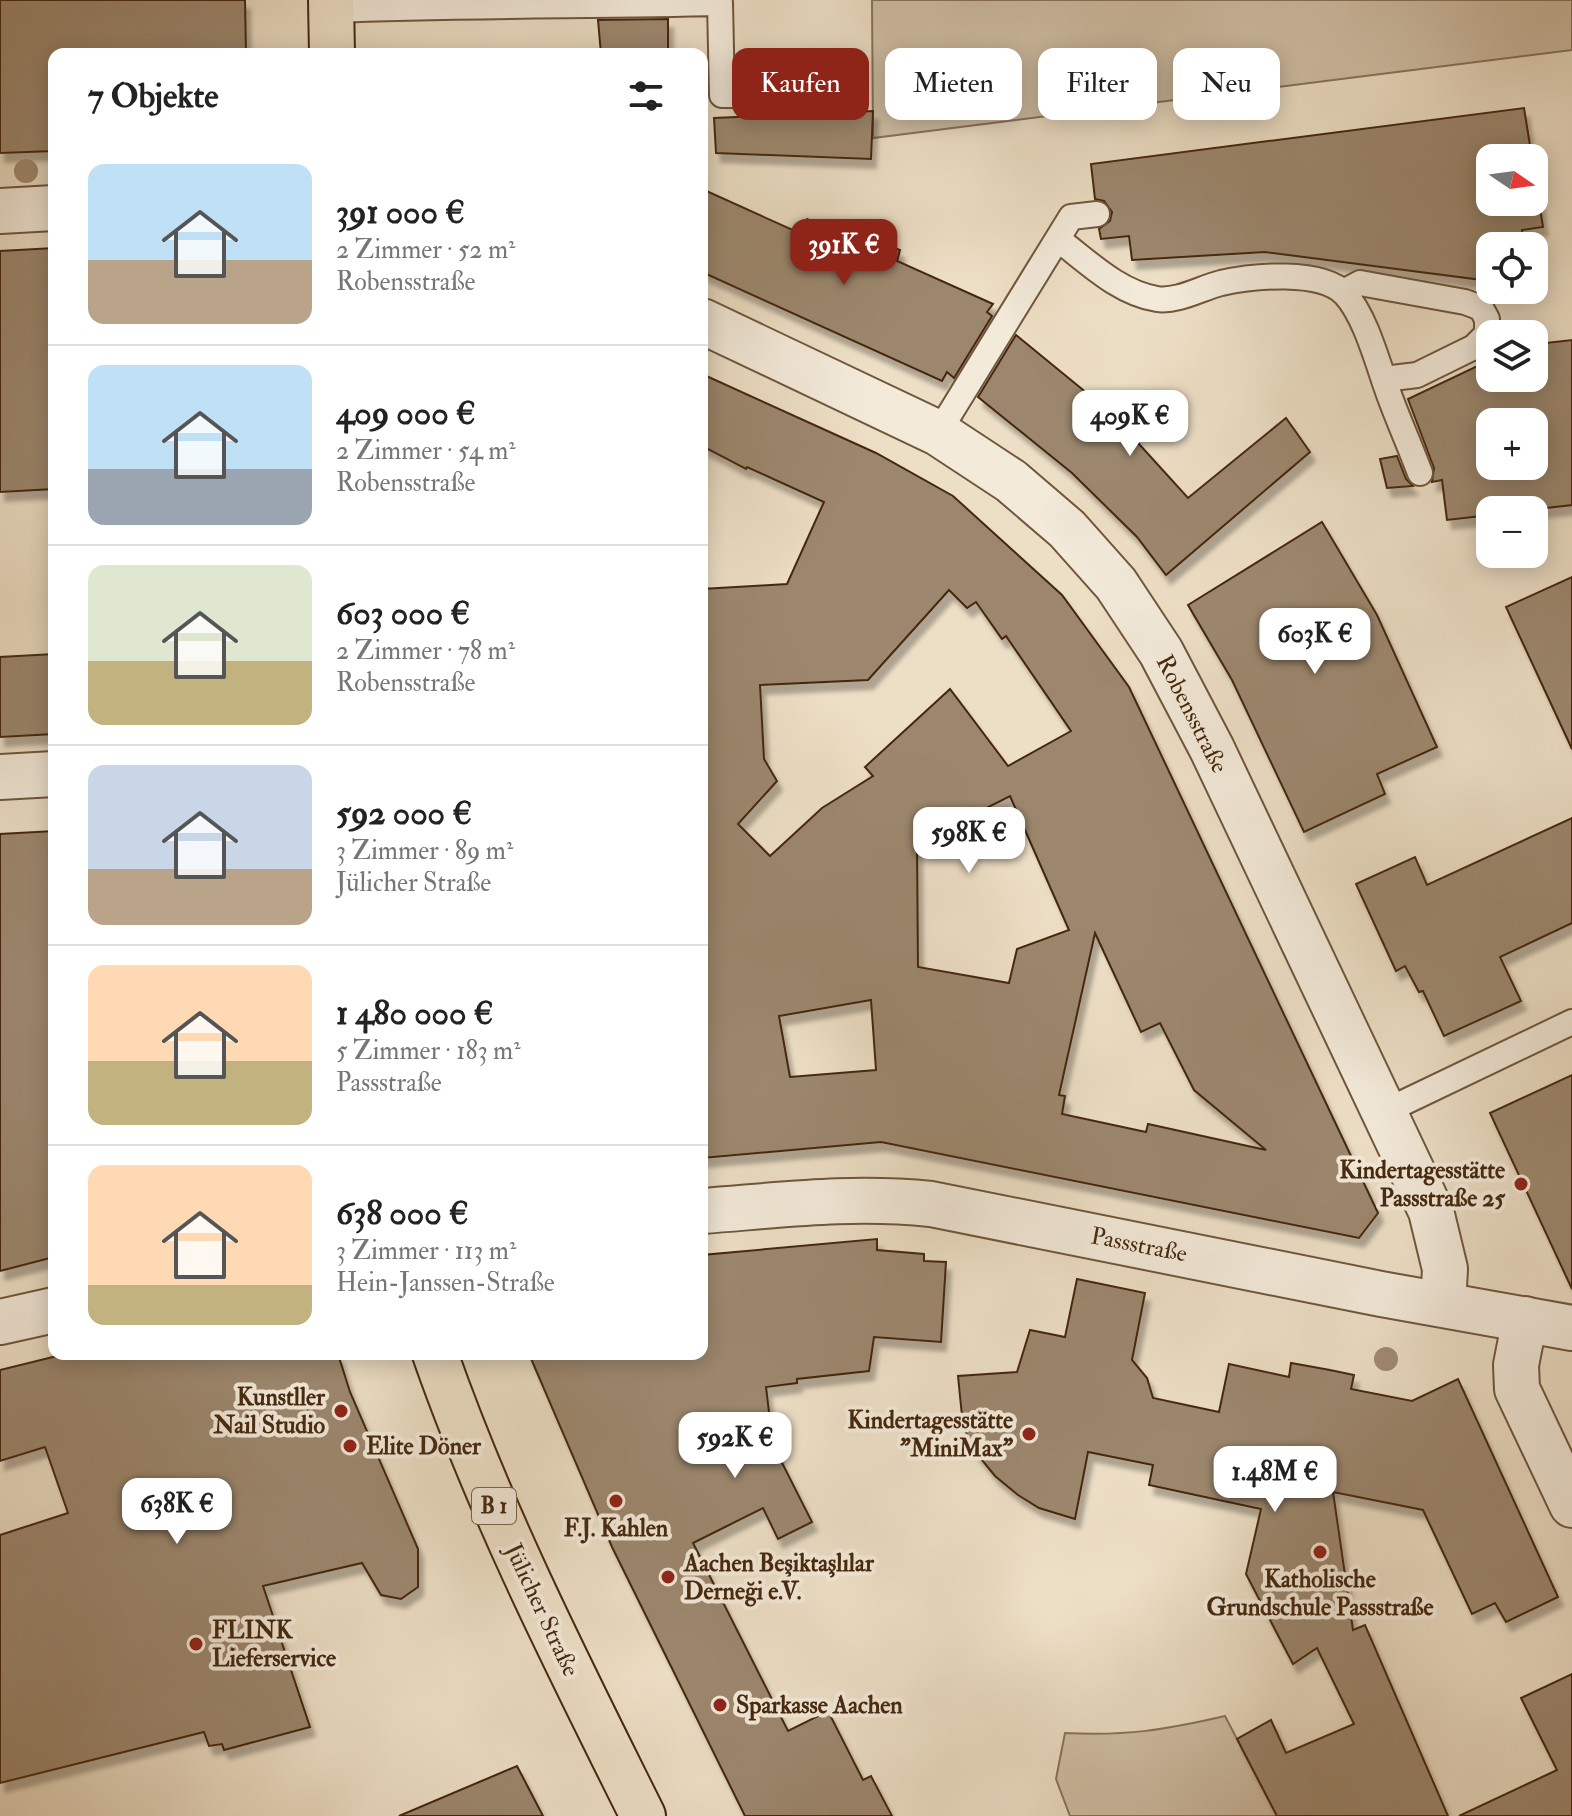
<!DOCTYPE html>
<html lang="de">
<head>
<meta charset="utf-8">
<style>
  body { margin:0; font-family:"IM FELL Double Pica",serif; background:#f6f6f6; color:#222; height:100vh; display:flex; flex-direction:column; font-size:30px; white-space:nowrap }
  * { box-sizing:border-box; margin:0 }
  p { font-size:26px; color:#767676 }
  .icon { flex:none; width:44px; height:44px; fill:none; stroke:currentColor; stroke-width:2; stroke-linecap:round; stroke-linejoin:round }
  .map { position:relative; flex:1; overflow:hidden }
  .panel { position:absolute; left:48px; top:48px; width:660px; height:1312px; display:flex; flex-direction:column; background:#fff; border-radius:16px; box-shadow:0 4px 20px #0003 }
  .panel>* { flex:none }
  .banner { position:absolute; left:732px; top:48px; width:720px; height:72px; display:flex; gap:16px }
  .needle { width:52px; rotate:103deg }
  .tools { position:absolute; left:1476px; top:144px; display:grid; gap:16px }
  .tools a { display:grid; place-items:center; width:72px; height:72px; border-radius:16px; background:#fff; box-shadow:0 4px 20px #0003; font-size:40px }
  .price { position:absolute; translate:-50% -68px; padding:0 18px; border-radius:16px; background:#fff; color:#222; font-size:26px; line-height:52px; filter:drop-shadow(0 2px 4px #0008) }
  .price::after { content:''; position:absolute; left:50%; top:48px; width:24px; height:18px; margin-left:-12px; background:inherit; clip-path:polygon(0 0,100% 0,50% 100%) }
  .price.on { background:#8f2418; color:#fff }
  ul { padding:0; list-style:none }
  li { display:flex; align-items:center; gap:24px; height:200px; padding:0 40px }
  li+li { border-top:2px solid #e0e0e0 }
  li span { display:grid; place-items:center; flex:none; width:224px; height:160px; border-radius:16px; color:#555 }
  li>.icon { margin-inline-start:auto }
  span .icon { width:96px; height:96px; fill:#fffc; stroke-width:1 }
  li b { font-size:34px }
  h2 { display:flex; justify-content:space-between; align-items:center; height:96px; padding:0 40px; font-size:34px }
  .chip { padding:0 28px; border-radius:16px; background:#fff; box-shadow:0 4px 20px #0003; font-size:28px; line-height:72px }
  .chip.on { background:#8f2418; color:#fff }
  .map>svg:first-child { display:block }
  .green { fill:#d0c0a7; stroke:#8a745a; stroke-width:2 }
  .building { fill:#9c876e; stroke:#45280e; stroke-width:2; fill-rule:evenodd; filter:url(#shadow) }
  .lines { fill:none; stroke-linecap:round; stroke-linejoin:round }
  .service-casing { stroke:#6f563c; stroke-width:28 }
  .minor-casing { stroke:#6f563c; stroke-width:48 }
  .primary-casing { stroke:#45280e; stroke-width:48 }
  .service { stroke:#f3eada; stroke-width:24 }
  .minor { stroke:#f3eada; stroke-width:44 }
  .primary { stroke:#eddfc6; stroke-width:44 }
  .tree { fill:#a08b72 }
  .poi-dot { fill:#8f2418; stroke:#f3eada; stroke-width:3 }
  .labels { text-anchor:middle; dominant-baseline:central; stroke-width:8; stroke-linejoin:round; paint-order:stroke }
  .shield { fill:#f3eada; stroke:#79624b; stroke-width:2 }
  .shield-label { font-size:22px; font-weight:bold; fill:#45280e }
  .street-label { font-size:24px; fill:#45280e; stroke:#f3eada }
  .poi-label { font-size:24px; font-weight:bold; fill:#45280e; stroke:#f3eada; text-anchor:start }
</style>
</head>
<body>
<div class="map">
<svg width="1572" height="1816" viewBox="0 0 1572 1816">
  <defs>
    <filter id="shadow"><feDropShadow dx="5" dy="9" stdDeviation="2" flood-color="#0004"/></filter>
  </defs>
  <rect width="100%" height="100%" fill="#eddfc6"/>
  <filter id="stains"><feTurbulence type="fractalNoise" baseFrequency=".0025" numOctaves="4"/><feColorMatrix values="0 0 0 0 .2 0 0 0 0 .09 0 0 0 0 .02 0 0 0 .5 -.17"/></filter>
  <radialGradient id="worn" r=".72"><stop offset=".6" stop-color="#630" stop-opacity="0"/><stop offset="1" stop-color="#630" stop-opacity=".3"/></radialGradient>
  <g class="green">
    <path d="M872,0H1572V50L873,138Z"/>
    <path d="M1225,1716L1277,1816H1070L1056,1779L1065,1733C1127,1736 1165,1730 1225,1716Z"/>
  </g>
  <g class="building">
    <path d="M0,0H245L246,54H54V151L0,153Z"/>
    <path d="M668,19V54H601L598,20Z"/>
    <path d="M1524,108L1532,158H1490V202H1534V170L1543,227L1522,230L1524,246H1484L1490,256V281L1265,252L1132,260L1129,236L1101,239L1099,229L1110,221L1112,212L1104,201L1095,199L1091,164Z"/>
    <path d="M873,111L871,159L716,153L714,118Z"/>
    <path d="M702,189L797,232L807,219L861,243L864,235L900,250L897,261L993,304L987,312L992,316L954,378L947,372L942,381L702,272Z"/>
    <path d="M54,248V489L0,492V251Z"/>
    <path d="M1016,335L1121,421L1119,422L1188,498L1286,418L1310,452L1166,575L1137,537L1072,473L978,397Z"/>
    <path d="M1534,339L1537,344L1572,340V505L1529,510H1490V515L1447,520L1442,480L1432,482L1434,468L1408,399L1490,360V378H1534ZM1490,422H1534V466H1490Z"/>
    <path d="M702,374L876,453L953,496L1062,595L1129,687L1378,1213L1359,1238L881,1142L702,1158V589L787,584L824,502L747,467L746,469L702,446ZM949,590L967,608L976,602L1002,639L1006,636L1071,731L1008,766L950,689L865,767L873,776L822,808L770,856L738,824L777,781L764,759L760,685L868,680ZM1010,796L1069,930L1017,949L1009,983L918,967L917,843ZM1095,933L1141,1032L1160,1023L1194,1090L1266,1150L1148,1124L1146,1132L1062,1114L1065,1096L1059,1095ZM871,1000L876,1070L790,1077L779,1016Z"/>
    <path d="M1397,456L1406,479L1413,486L1387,488L1380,459Z"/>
    <path d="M1322,522L1377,615L1437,747L1377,774L1385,794L1304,832L1232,680L1188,605Z"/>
    <path d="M1572,577V749L1506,607Z"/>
    <path d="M54,654V734L0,737V657Z"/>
    <path d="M1572,818V923L1500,957L1521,1001L1444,1036L1423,991L1419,992L1405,966L1396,971L1356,884L1415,857L1427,885Z"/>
    <path d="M54,831V1257L0,1271V834Z"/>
    <path d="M1572,1075V1289L1490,1113Z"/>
    <path d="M877,1239V1250L924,1254V1261L946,1262L941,1342L874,1337L869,1371L797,1379V1383L766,1387L773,1445L812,1522L778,1539L763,1508L693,1543L788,1731L828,1711L863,1780L871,1776L892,1816H745L612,1547L529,1354H702V1255Z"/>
    <path d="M1077,1279L1145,1293L1132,1360L1147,1378L1153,1398L1219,1412L1229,1364L1289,1377L1291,1363L1330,1370L1354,1375L1351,1389L1412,1401L1458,1379L1558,1597L1506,1622L1495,1603L1472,1614L1423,1510L1333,1492L1353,1630L1365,1625L1448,1816H1277L1237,1739L1271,1720L1286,1753L1354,1724L1317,1648L1293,1664L1246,1574L1261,1509L1149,1485L1153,1465L1088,1452L1075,1519L1039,1508L1018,1495L995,1476L973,1449L963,1426L958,1376L1017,1372L1030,1330L1065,1337Z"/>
    <path d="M65,1354H338L350,1392L418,1549V1587L401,1599L381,1595L362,1563L263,1586L310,1727L224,1750L222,1744L209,1746L204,1732L0,1783V1535L68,1513L45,1447L0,1461V1370Z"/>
    <path d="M1572,1674V1816H1459L1557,1770L1521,1698Z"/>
    <path d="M517,1766L543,1816H399Z"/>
  </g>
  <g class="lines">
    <defs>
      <g id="service">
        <path d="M332,10C461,5 590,6 720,3L722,95L854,96"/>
        <path d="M1059,240C1088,262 1119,293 1157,299C1178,302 1201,288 1221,283C1252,276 1321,269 1345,294C1367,318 1379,369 1391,400C1400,424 1411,449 1420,473"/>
        <path d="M1343,292L1360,283L1465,302L1481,308L1487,319V334L1474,347L1417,375L1384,379"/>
        <path d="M938,433L1071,217L1097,214"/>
        <path d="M1384,1112L1572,1022"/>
      </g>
      <g id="minor">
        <path d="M0,211L54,208"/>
        <path d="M702,321L938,433L1011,481L1067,529L1116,584L1161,652L1212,749L1431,1211L1445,1269L1443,1304"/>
        <path d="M0,777L54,774"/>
        <path d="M702,1211C783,1205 850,1196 931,1204L1381,1294L1572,1328"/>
        <path d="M1525,1319L1516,1365L1517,1389L1572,1505"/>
        <path d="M0,1322L54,1310"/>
      </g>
      <g id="primary">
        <path d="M331,0L332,54"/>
        <path d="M435,1354C492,1516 567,1663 643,1816"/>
      </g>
    </defs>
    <use href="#service" class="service-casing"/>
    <use href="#minor" class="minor-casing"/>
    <use href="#primary" class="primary-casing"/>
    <use href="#service" class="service"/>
    <use href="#minor" class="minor"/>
    <use href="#primary" class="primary"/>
  </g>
  <g class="tree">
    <circle cx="26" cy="171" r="12"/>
    <circle cx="1386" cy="1359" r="12"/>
  </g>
  <g class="poi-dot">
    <circle cx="1521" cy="1184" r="8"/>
    <circle cx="341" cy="1411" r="8"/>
    <circle cx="1029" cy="1434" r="8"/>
    <circle cx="350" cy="1446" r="8"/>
    <circle cx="616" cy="1501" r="8"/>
    <circle cx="1320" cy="1552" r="8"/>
    <circle cx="668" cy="1577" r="8"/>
    <circle cx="196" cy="1644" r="8"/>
    <circle cx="720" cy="1705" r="8"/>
  </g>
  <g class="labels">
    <rect class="shield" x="472" y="1488" width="44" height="36" rx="6"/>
    <g class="shield-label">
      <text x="494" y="1506">B 1</text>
    </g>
    <g class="street-label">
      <text transform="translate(1192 714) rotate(63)">Robensstraße</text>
      <text transform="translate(1139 1245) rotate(11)">Passstraße</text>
      <text transform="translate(542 1610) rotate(65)">Jülicher Straße</text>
    </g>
    <g class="poi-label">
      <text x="1505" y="1170" text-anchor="end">Kindertagesstätte<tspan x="1505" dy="28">Passstraße 25</tspan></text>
      <text x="325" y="1397" text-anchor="end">Kunstller<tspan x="325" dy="28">Nail Studio</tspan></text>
      <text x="1013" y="1420" text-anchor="end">Kindertagesstätte<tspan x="1013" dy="28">"MiniMax"</tspan></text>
      <text x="366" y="1446">Elite Döner</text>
      <text x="616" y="1528" text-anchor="middle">F.J. Kahlen</text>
      <text x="684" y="1563">Aachen Beşiktaşlılar<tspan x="684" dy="28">Derneği e.V.</tspan></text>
      <text x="1320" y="1579" text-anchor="middle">Katholische<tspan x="1320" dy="28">Grundschule Passstraße</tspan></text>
      <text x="212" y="1630">FLINK<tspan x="212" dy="28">Lieferservice</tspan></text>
      <text x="736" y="1705">Sparkasse Aachen</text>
    </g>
  </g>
  <rect width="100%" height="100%" filter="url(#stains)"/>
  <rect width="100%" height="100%" fill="url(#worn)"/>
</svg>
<div class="tools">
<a><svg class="needle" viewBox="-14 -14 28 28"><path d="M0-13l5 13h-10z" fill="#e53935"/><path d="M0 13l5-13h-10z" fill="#767676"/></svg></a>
<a><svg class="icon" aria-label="locate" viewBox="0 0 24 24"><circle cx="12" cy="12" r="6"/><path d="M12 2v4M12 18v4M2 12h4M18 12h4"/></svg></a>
<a><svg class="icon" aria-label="layers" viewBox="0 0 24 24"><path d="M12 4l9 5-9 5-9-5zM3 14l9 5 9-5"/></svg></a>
<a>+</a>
<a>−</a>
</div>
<b class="price on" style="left:844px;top:287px">391K €</b>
<b class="price" style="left:1130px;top:458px">409K €</b>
<b class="price" style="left:1315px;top:676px">603K €</b>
<b class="price" style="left:969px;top:875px">598K €</b>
<b class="price" style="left:735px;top:1480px">592K €</b>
<b class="price" style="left:1275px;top:1514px">1.48M €</b>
<b class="price" style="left:177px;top:1546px">638K €</b>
<div class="banner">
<a class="chip on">Kaufen</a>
<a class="chip">Mieten</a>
<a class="chip">Filter</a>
<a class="chip">Neu</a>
</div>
<section class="panel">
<h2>7 Objekte<svg class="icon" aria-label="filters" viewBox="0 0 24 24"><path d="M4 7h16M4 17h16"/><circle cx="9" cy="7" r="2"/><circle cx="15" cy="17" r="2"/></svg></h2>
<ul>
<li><span style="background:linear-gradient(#bfe0f5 60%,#b9a48a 0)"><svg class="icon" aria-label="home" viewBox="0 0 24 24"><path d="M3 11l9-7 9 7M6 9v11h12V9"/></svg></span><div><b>391 000 €</b><p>2 Zimmer · 52 m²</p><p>Robensstraße</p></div></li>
<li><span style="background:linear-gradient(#bfe0f5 65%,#9aa5b1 0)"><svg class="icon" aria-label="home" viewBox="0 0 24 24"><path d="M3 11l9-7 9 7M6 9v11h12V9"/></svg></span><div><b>409 000 €</b><p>2 Zimmer · 54 m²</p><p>Robensstraße</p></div></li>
<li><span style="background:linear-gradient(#dfe7d0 60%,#c2b280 0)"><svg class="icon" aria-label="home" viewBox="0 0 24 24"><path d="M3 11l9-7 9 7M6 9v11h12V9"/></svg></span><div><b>603 000 €</b><p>2 Zimmer · 78 m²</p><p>Robensstraße</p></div></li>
<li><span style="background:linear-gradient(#c9d6e8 65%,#b9a48a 0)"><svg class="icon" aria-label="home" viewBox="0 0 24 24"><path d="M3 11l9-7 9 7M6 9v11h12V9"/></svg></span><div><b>592 000 €</b><p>3 Zimmer · 89 m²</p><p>Jülicher Straße</p></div></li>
<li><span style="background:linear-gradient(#ffd9b3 60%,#c2b280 0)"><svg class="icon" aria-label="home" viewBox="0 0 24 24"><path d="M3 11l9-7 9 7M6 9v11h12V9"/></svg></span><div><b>1 480 000 €</b><p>5 Zimmer · 183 m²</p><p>Passstraße</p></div></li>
<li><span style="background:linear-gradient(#ffd9b3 75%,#c2b280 0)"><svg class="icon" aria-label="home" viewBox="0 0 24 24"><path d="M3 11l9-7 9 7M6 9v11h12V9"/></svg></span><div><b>638 000 €</b><p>3 Zimmer · 113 m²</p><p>Hein-Janssen-Straße</p></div></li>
</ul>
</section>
</div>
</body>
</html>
